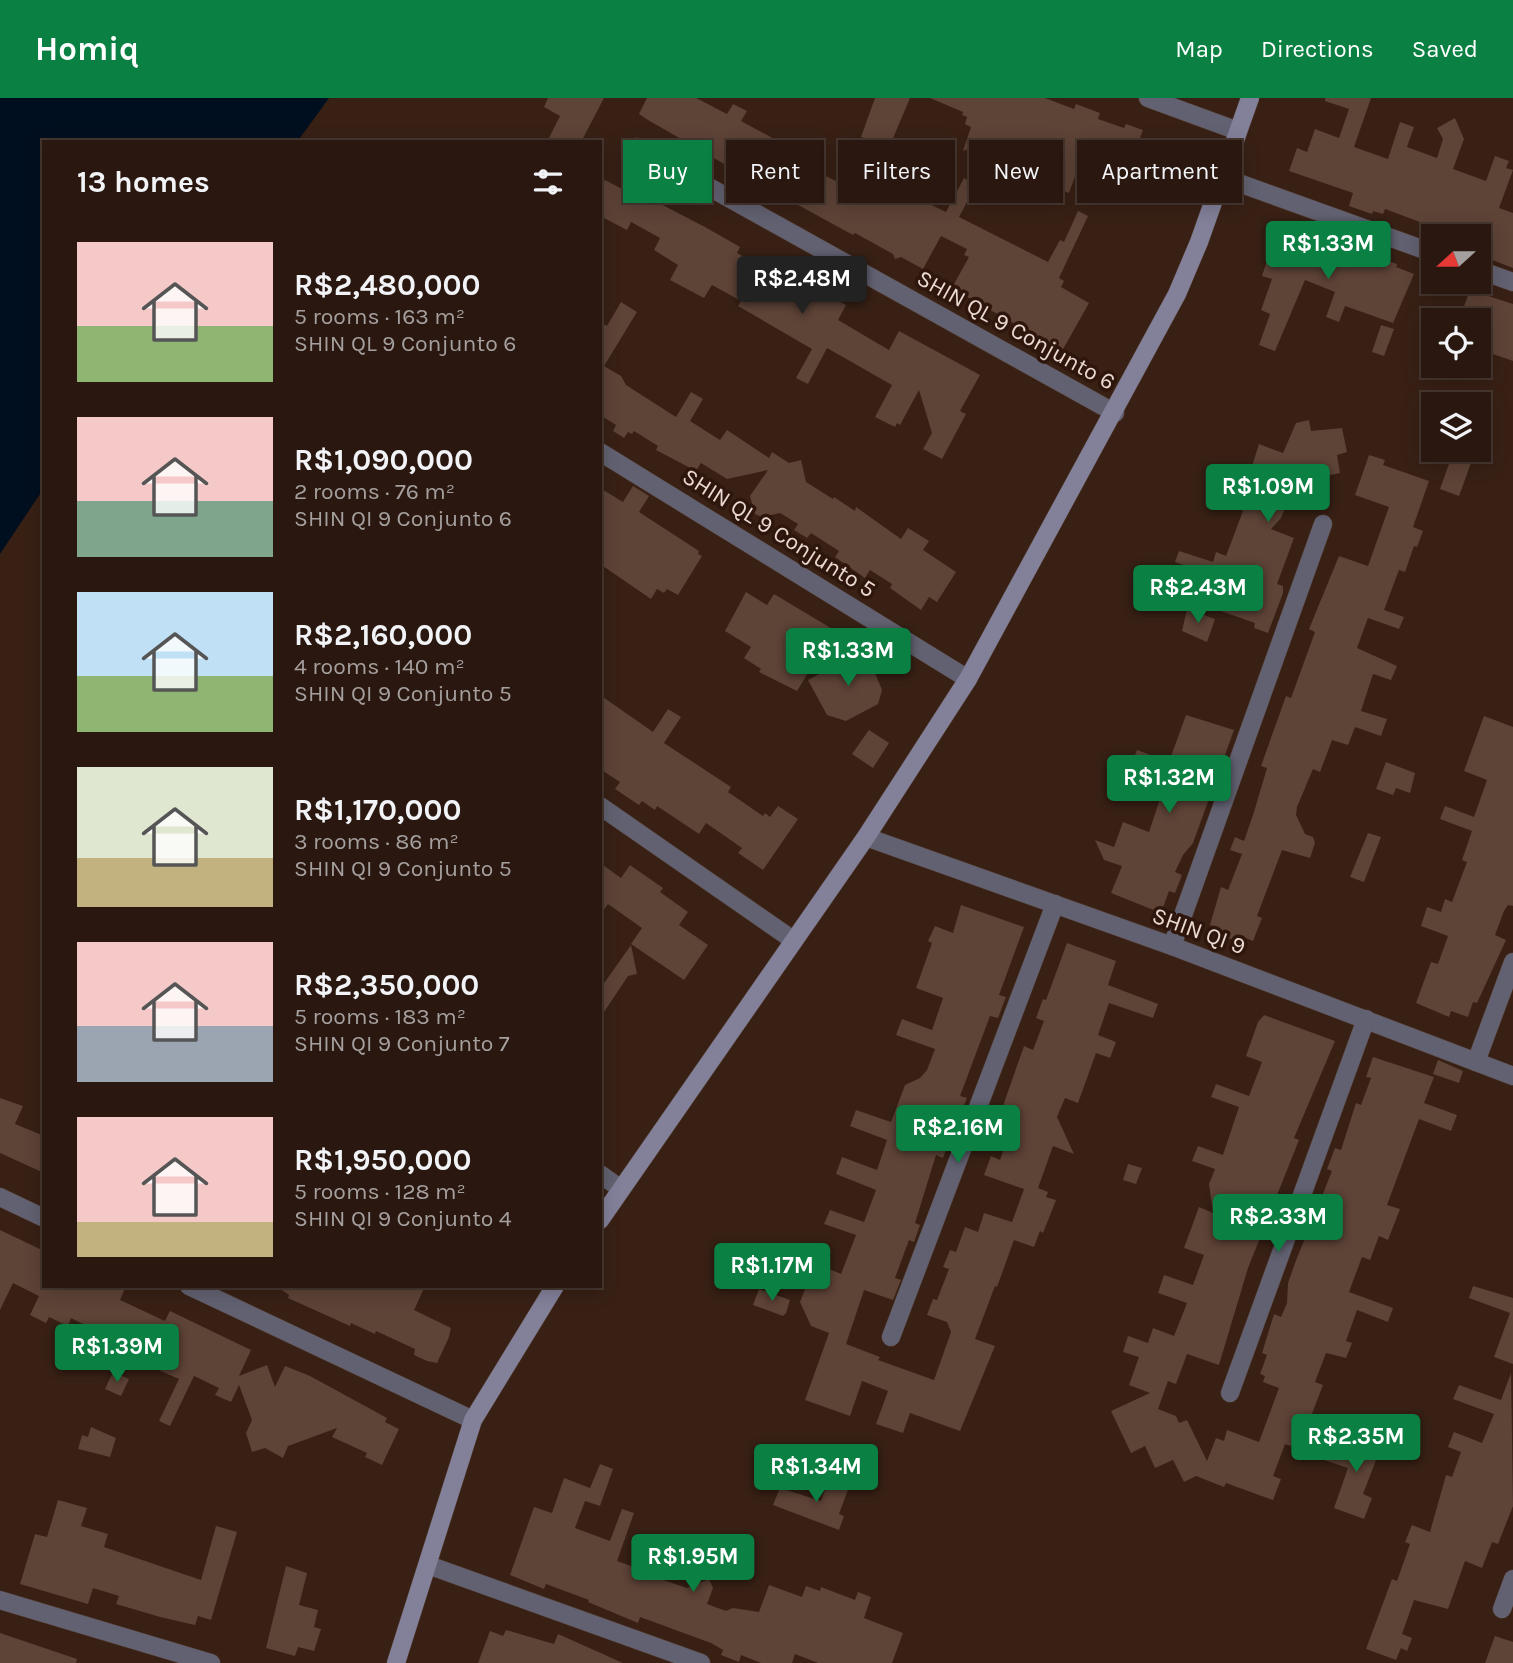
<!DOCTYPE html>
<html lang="en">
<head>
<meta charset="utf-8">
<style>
  body { margin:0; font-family:Karla,sans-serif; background:#322119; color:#f1f3f6; height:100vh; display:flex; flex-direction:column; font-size:26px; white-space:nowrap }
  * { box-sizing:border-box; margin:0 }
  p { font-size:23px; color:#a5a09f }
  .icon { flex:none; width:38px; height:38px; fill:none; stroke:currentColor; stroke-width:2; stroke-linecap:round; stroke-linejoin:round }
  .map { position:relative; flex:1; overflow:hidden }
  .side { position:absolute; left:42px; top:42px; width:560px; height:1148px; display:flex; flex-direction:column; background:#2a1810; border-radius:0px; box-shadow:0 4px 18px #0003,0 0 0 2px #463730 }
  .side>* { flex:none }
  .guide { position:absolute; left:623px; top:42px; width:665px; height:63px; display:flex; gap:14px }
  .needle { width:46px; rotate:249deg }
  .controls { position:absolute; left:1421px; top:126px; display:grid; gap:14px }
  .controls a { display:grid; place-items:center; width:70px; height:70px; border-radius:0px; background:#2a1810; box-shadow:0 4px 18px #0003,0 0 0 2px #463730; font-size:35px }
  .price { position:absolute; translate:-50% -60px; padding:0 16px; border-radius:7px; background:#0b8043; color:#fff; font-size:23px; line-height:46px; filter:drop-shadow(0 2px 4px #0008) }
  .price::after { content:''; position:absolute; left:50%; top:42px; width:21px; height:16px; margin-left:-10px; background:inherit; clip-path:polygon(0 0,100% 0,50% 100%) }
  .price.selected { background:#222; color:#fff }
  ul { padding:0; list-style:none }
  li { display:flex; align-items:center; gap:21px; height:175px; padding:0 35px }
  li span { display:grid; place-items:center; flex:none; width:196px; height:140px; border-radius:0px; color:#555 }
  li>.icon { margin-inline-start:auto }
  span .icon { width:84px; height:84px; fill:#fffc; stroke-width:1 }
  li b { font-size:30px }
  h2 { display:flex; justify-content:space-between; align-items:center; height:84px; padding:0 35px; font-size:30px }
  .chip { padding:0 24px; border-radius:0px; background:#2a1810; box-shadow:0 4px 18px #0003,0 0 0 2px #463730; font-size:24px; line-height:63px }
  .chip.selected { background:#0b8043; color:#fff }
  header { display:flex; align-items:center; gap:42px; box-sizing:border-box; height:98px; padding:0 35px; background:#0b8043; color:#fff }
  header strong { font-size:33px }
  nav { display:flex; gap:38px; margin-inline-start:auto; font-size:24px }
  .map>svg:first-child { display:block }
  .water { fill:#000f1f }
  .building { fill:#5e4337 }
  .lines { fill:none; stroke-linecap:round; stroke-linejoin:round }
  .street-casing { stroke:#553e33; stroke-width:19 }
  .secondary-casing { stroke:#553e33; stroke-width:19 }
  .street { stroke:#626171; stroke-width:18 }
  .secondary { stroke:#83819a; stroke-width:18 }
  .labels { text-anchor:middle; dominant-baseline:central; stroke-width:7; stroke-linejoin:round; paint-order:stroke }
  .street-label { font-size:23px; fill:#ebdad3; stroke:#2e160c }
</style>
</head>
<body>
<header>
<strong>Homiq</strong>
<nav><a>Map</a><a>Directions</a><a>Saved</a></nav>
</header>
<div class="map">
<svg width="1513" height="1565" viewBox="0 0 1513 1565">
  <rect width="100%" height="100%" fill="#382015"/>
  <path class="water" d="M0,0H329L297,44H44V390L0,456Z"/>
  <g class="building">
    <path d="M548,0H604L581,44H547L560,18L544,9Z"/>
    <path d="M647,0H696L727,16L733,6L747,13L741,23L778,43L773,52L842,86L867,41L861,39L875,0H910L891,45L885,42L867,76L946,114L964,80L976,87L959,119L1048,164L1060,142L1064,144L1078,113L1088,118L1059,180L1064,183L1061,189L1089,205L1062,253L964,197L961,203L949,195L969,159L964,157L967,151L941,138L923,171L901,159L895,161L893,156L855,135L853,137L789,102L785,107L773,100L776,96L648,22L639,16Z"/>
    <path d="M930,0H1045L1074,11L1076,6L1100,15L1098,21L1124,30L1126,26L1143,32L1139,43L1153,49L1148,63L1153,65L1144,89L1118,79L1120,76L1080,65L1069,95L1053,89L1064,59L1032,47L1031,52L1003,42L996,61L977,54L981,45L963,53L971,29L965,26L967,19L962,17L963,14Z"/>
    <path d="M1325,0H1371L1354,49L1388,61L1400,24L1414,29L1407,49L1437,60L1443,41L1437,30L1455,20L1464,41L1453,71L1486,83L1495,58L1509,63L1506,70L1513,72L1499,110L1513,115V170L1479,157V138H1461L1457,130L1447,134L1385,111L1383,116L1373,113L1372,116L1349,108L1353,95L1289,73L1297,50L1307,54L1315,31L1339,40L1349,11L1325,3Z"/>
    <path d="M605,82L649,105L651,101L705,129L740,149L737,155L763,169L765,165L773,170L775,166L791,175L790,177L846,207L838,222L889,252L899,233L980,277L960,313L966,316L942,361L923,351L932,335L919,292L900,327L897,325L895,329L875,319L892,287L827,250L808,286L796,280L812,251L738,208L741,203L712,187L704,200L670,182L678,167L654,152L660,140L631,124L627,132L600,118V91Z"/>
    <path d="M1292,127L1381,163L1382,161L1397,166L1396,169L1414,176L1393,225L1345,208L1339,224L1326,219L1335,194L1305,182L1275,253L1259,247L1270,216L1261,212L1272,181L1262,178L1276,134L1288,139Z"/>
    <path d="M1470,192L1513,206V263L1490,255L1480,282L1479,222H1459Z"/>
    <path d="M621,204L637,214L604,268L621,278L626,287L676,319L691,294L703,301L690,323L720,342L727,332L769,360L772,354L789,365L801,362L806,384L833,401L834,399L855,413L856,409L901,441L908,430L929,443L923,452L956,474L937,504L929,499L921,512L890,490L892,486L870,472L865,480L835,459L839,453L811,435L807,440L794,432L798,426L780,415L762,419L755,416L750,398L768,372L727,381L701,365L696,373L656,352L658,348L634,333L632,336L628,334L624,340L613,333L616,327L600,317V224L607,228Z"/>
    <path d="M1381,227L1394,231L1384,258L1372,254Z"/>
    <path d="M1309,322L1311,333L1342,330L1347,354L1337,357L1340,375L1295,385L1281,420L1271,431L1294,440L1277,486L1283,488V495L1268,535L1254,530L1255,525L1215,511L1225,482L1175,464L1179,453L1213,464L1216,454L1226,458L1243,413L1229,399L1238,390L1244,394L1259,346L1283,355L1296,325Z"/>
    <path d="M1369,357L1385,362L1383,367L1429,383L1413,429L1423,433L1417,449L1414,448L1405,474L1399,472L1384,512L1404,519L1399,531L1368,520L1357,550L1397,568L1391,582L1373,576L1361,613L1387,621L1381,638L1355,629L1348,647L1332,642L1320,674L1313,671L1297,709L1296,717L1305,736L1313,739L1315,745L1310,760L1282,752L1257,818L1262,820L1253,843L1239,837L1236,843L1214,835L1216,829L1210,827L1221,789L1228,792L1242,756L1230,752L1235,739L1244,743L1254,714L1267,670L1261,668L1286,598L1291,600L1315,534L1309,531L1339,458L1368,468L1389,409L1355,397Z"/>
    <path d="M1456,359L1471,365L1459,398L1440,391L1450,363L1454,365Z"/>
    <path d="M633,388L649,398L639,414L699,453L698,456L702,458L678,497L667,491L664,495L657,491L651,501L600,466V390L623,404Z"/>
    <path d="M746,494L767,507L774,496L834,532L797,593L759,574L761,571L744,560L751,549L725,533Z"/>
    <path d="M1187,511L1215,521L1207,544L1182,533Z"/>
    <path d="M865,551L882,592L878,606L846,623L827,617L808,582Z"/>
    <path d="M600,597L653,634L668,611L681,619L664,645L731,689L728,694L763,718L765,715L770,719L778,708L798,721L763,772L738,755L742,750L706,725L699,736L657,708L655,712L642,703L639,707L615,691L620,684L600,671Z"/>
    <path d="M1186,617L1234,632L1193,745L1183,757L1175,774L1182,777L1175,795L1169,793L1161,815L1111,795L1122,768L1104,762L1095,742L1114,749L1123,724L1149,734L1166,683L1130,670L1137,652L1169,664Z"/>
    <path d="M1484,618L1513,629V808L1508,807L1504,813L1495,837L1506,842L1477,905L1473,904L1468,919L1451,913L1449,919L1416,905L1431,864L1438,866L1448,838L1421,828L1427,809L1441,814L1445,801L1452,804L1467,764L1462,762L1472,733L1440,721L1445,708L1474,719L1487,682L1464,673Z"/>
    <path d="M869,632L889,645L873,670L852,656Z"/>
    <path d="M1386,664L1415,675L1410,695L1396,690L1393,697L1376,691Z"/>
    <path d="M1368,735L1381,739L1364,784L1350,779Z"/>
    <path d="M600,765L621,780L630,767L663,790L660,794L688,814L679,827L708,847L684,882L631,846L642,830L608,806L600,817Z"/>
    <path d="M961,807L1024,829L999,897L1006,899L998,920L990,918L960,998L967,1000L961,1015L951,1012L941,1041L949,1044L943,1060L936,1057L915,1125L920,1127L914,1144L909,1142L895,1180L901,1182L893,1202L864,1192L846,1246L880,1259L878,1262L934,1282L951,1234L947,1224L927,1217L933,1201L937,1202L949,1171L943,1169L950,1152L956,1154L965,1129L978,1134L984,1115L1012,1124L1024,1091L984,1077L991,1058L1000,1062L1011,1030L997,1025L1024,948L1033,952L1044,923L1036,920L1043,901L1046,902L1067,845L1116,863L1108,887L1158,906L1153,920L1109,905L1098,937L1116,944L1110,960L1096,955L1078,1005L1065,1000L1057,1019L1074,1056L1053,1048L1038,1090L1048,1094L1046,1099L1056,1102L1043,1135L1040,1133L1034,1149L1014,1142L997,1189L995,1188L975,1241L995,1248L960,1333L910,1315L903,1335L876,1326L888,1293L862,1283L850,1318L805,1302L829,1235L811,1228L800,1204L815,1165L841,1176L856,1137L824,1126L830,1112L864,1124L876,1092L836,1076L842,1059L877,1072L887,1042L850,1028L856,1012L891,1024L905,987L920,980L927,972L935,951L896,937L902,921L932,932L943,900L916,890L932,845L928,843L935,828L953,835Z"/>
    <path d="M631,847L637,876L628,878L600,920V891Z"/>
    <path d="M1264,917L1335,943L1294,1040L1299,1042L1248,1170L1219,1267L1187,1256L1176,1286L1168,1283L1158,1311L1176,1318L1179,1325L1187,1322L1207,1363L1216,1340L1224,1343L1227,1332L1259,1344L1279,1290L1263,1284L1265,1278L1260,1276L1267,1257L1262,1255L1274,1216L1281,1219L1287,1205L1288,1185L1295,1165L1332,1073L1327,1071L1335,1050L1341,1052L1356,1005L1361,1007L1371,980L1366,979L1373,959L1434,979L1424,1005L1457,1017L1451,1033L1419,1021L1387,1107L1400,1111L1388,1142L1379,1138L1370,1162L1362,1159L1349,1194L1393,1210L1388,1224L1357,1212L1346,1243L1352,1245L1346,1260L1326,1255L1315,1284L1323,1287L1308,1326L1316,1329L1314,1340L1309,1354L1285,1346L1273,1378L1281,1381L1273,1402L1226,1385L1224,1389L1196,1378L1184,1384L1173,1362L1155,1370L1145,1348L1131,1355L1111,1313L1150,1295L1129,1287L1139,1259L1123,1254L1128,1238L1148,1245L1153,1230L1174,1238L1187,1205L1158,1195L1164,1177L1193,1187L1204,1157L1184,1150L1199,1109L1213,1115L1209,1086L1215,1071L1192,1063L1198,1048L1223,1057L1239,1009L1211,999L1216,986L1249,998L1262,964L1246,958L1258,924Z"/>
    <path d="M1438,962L1463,973L1459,985L1433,976Z"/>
    <path d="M0,1000L23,1008L15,1026L44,1038V1075L0,1055Z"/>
    <path d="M1128,1066L1142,1070L1136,1086L1123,1082Z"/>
    <path d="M0,1132L44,1153V1188H126L120,1202L165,1223L170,1213L251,1252L239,1278L267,1267L275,1289L285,1268L310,1278L387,1320L385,1324L399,1331L382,1367L365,1359L367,1355L332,1339L337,1330L288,1348L283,1360L265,1350L252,1354L246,1335L252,1322L239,1287L231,1304L215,1297L219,1290L194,1278L170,1328L159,1323L179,1281L156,1271L149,1239L141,1256L116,1245L114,1249L100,1242L103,1236L71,1220L68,1228L49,1219L46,1225L30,1217L39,1198L13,1185L0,1212Z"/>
    <path d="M276,1188H425L414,1212L451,1230L449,1239L437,1265L427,1263L414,1257L415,1251L376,1233L375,1236L351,1225L350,1228L288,1200L289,1197Z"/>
    <path d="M1473,1188L1513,1200V1266L1494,1259L1510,1215L1469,1200Z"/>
    <path d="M759,1191L790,1202L786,1215L783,1218L753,1207Z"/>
    <path d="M113,1274L129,1281L121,1298L105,1291Z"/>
    <path d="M1511,1275L1513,1408L1498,1446L1492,1444L1482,1470L1465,1463L1448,1511L1414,1502L1402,1536L1412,1540L1407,1553L1401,1550L1396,1562L1366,1551L1392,1481L1397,1483L1410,1446L1405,1444L1412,1427L1430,1434L1446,1377L1452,1379L1461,1354L1448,1349L1454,1334L1482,1345L1494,1316L1453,1301L1459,1287L1501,1302Z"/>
    <path d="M1376,1326L1388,1331L1363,1396L1372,1400L1364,1421L1334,1410L1348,1370L1321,1361L1326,1348L1363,1361Z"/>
    <path d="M91,1329L116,1340L110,1359L78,1351L82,1337L88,1339Z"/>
    <path d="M600,1366L613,1371L600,1408L585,1403L575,1430L610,1443L622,1411L634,1415L617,1463L645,1473L650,1461L668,1467L663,1482L687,1490L709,1481L713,1490L707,1506L726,1513L733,1510L759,1514L769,1487L802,1499L806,1488L820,1493L821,1489L855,1502L858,1494L871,1499L864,1520L903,1535L892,1565H818L795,1556L792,1565H761L741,1557L739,1564L721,1557L723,1552L711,1545L640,1519L638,1525L588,1504L589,1502L546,1486L544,1491L510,1477L534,1409L552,1415L564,1380L590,1390Z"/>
    <path d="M829,1381L849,1389L839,1416L844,1418L839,1432L773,1407L780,1390L821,1403Z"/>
    <path d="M58,1402L87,1410L81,1428L108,1436L104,1449L201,1482L216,1428L237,1434L211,1522L198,1518L195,1527L160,1519L116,1506L119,1498L93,1490L88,1506L20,1486L35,1436L47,1439Z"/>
    <path d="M286,1468L307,1475L299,1507L318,1512L314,1529L321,1531L314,1553L298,1549L295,1558L266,1550Z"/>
    <path d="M506,1532L554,1546L558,1536L623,1565H478L490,1533L503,1538Z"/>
    <path d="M0,1535L77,1561L76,1565H0Z"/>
    <path d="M1495,1538L1513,1544V1565H1485Z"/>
  </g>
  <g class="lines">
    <defs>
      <g id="street">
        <path d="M1148,0L1238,33"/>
        <path d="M637,49L1115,315"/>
        <path d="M1222,79L1433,155"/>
        <path d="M1479,172L1513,184"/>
        <path d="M600,354L968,581"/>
        <path d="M600,708L793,842"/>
        <path d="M866,739L1172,848L1513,978"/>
        <path d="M1172,848L1323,426"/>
        <path d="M1476,964L1513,864"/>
        <path d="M600,1076L621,1091"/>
        <path d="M0,1099L44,1120"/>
        <path d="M189,1188L473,1322"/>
        <path d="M891,1239L1055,806"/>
        <path d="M1230,1295L1366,921"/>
        <path d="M428,1467L701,1565"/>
        <path d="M0,1502L211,1565"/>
        <path d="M1502,1511L1513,1481"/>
      </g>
      <g id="secondary">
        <path d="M600,1122L866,739L968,581L1177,196L1199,144L1250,0"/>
        <path d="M396,1565L473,1322L555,1188"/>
      </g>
    </defs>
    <use href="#street" class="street-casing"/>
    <use href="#secondary" class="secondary-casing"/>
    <use href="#street" class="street"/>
    <use href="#secondary" class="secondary"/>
  </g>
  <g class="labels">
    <g class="street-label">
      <text transform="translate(1016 232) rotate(29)">SHIN QL 9 Conjunto 6</text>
      <text transform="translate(779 435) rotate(32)">SHIN QL 9 Conjunto 5</text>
      <text transform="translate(1199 833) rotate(20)">SHIN QI 9</text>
    </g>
  </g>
</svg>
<div class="controls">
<a><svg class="needle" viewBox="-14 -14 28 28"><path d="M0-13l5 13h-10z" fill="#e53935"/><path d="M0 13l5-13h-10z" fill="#a5a09f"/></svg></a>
<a><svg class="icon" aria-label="locate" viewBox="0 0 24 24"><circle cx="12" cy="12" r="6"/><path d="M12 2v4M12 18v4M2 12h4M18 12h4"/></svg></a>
<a><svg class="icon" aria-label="layers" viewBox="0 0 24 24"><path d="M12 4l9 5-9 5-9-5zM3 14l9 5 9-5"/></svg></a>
</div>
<b class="price" style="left:1328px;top:183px">R$1.33M</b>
<b class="price selected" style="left:802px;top:218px">R$2.48M</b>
<b class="price" style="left:1268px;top:426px">R$1.09M</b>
<b class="price" style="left:1198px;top:527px">R$2.43M</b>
<b class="price" style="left:848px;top:590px">R$1.33M</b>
<b class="price" style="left:1169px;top:717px">R$1.32M</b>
<b class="price" style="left:958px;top:1067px">R$2.16M</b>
<b class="price" style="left:1278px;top:1156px">R$2.33M</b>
<b class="price" style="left:772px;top:1205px">R$1.17M</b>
<b class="price" style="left:117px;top:1286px">R$1.39M</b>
<b class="price" style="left:1356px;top:1376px">R$2.35M</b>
<b class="price" style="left:816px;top:1406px">R$1.34M</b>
<b class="price" style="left:693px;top:1496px">R$1.95M</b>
<div class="guide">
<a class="chip selected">Buy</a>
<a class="chip">Rent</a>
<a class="chip">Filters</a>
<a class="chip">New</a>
<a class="chip">Apartment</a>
</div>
<section class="side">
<h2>13 homes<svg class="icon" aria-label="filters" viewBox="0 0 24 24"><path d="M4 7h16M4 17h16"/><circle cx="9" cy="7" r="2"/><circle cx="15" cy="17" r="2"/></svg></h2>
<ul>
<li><span style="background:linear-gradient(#f6c9c9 60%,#8fb573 0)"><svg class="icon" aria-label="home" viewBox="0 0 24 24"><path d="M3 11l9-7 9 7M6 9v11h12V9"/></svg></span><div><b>R$2,480,000</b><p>5 rooms · 163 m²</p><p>SHIN QL 9 Conjunto 6</p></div></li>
<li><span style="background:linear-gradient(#f6c9c9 60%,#7fa58c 0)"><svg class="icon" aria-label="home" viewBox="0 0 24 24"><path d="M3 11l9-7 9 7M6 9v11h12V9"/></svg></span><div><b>R$1,090,000</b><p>2 rooms · 76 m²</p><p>SHIN QI 9 Conjunto 6</p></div></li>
<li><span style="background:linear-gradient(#bfe0f5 60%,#8fb573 0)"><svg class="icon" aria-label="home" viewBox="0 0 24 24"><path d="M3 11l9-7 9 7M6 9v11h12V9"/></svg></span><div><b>R$2,160,000</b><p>4 rooms · 140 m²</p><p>SHIN QI 9 Conjunto 5</p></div></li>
<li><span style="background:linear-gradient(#dfe7d0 65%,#c2b280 0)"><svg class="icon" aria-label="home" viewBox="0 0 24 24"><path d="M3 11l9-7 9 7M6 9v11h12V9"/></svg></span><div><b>R$1,170,000</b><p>3 rooms · 86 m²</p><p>SHIN QI 9 Conjunto 5</p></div></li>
<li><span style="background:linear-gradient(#f6c9c9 60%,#9aa5b1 0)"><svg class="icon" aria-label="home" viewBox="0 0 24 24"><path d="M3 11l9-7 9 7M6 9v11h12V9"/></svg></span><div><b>R$2,350,000</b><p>5 rooms · 183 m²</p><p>SHIN QI 9 Conjunto 7</p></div></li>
<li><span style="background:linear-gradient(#f6c9c9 75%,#c2b280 0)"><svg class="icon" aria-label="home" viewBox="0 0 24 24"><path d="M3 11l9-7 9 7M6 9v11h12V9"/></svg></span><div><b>R$1,950,000</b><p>5 rooms · 128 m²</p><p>SHIN QI 9 Conjunto 4</p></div></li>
</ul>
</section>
</div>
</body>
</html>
